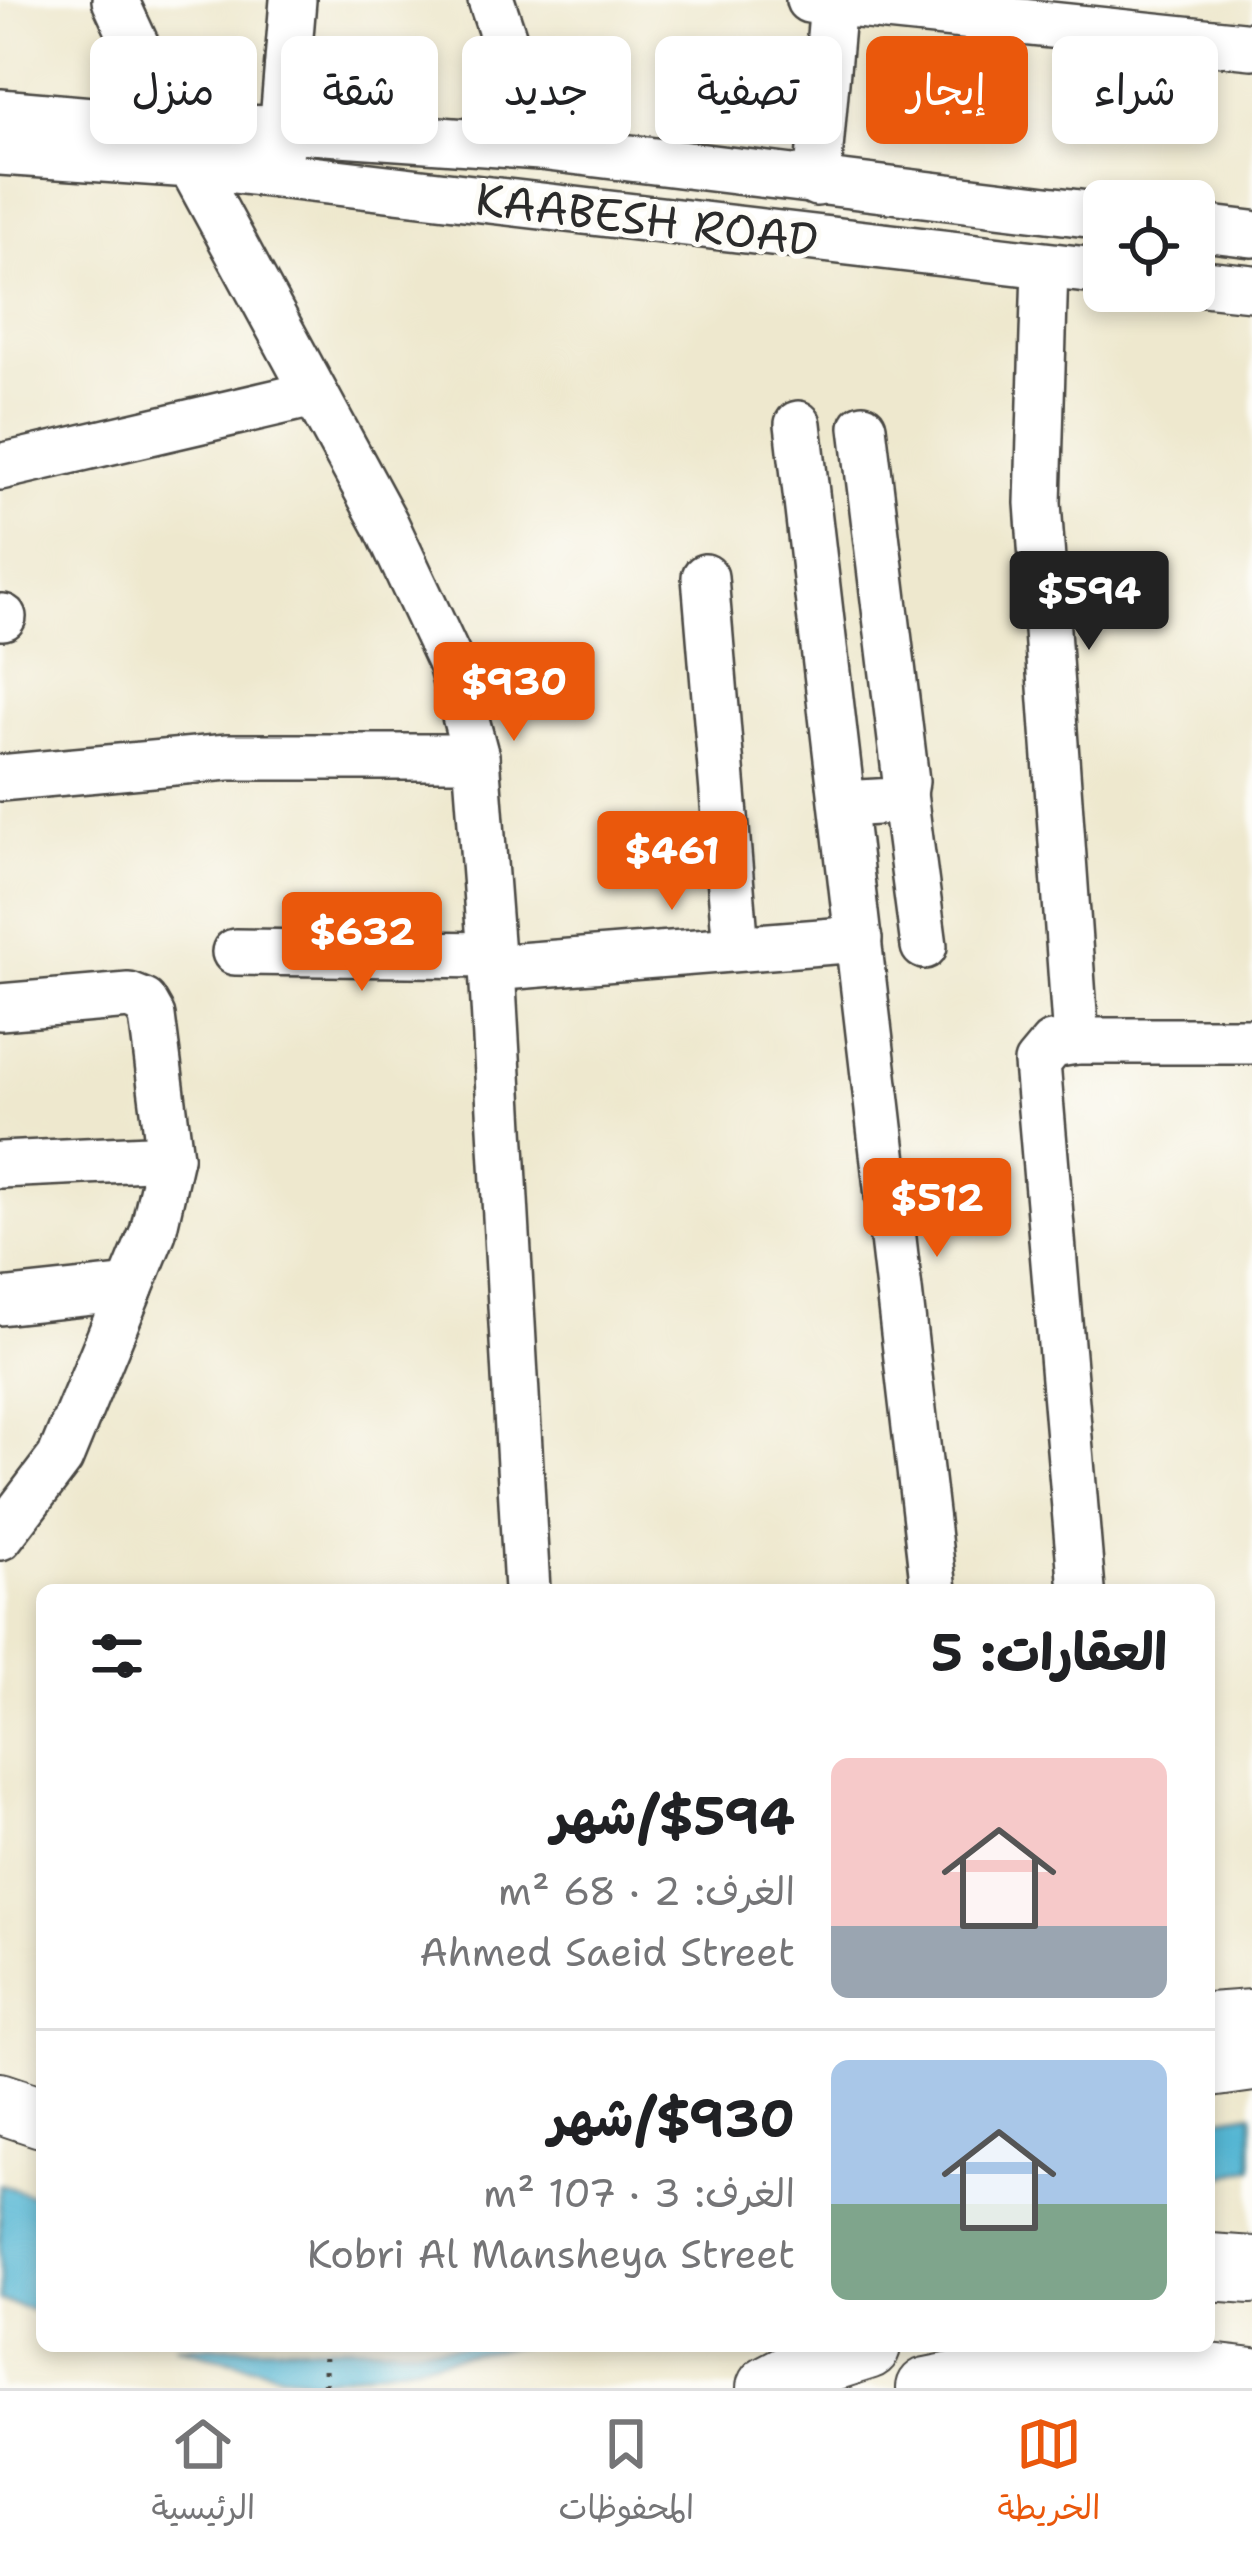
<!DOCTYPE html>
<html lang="ar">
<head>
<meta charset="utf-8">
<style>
  body { margin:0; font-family:"Shantell Sans","Playpen Sans Arabic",sans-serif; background:#f6f6f6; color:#202124; direction:rtl; height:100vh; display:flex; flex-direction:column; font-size:45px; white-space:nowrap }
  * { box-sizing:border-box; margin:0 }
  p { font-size:39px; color:#757577 }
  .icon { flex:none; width:66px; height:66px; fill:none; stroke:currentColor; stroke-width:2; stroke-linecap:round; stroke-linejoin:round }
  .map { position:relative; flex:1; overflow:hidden; direction:ltr }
  .side { position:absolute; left:36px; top:1584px; width:1179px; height:768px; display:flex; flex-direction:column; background:#fff; border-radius:18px; box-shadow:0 6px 18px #0003; direction:rtl }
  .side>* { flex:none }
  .hud { position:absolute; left:36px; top:36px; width:1182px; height:108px; direction:rtl; display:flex; gap:24px }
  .fabs { position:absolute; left:1083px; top:180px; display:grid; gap:24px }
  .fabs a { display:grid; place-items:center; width:132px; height:132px; border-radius:18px; background:#fff; box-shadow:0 6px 18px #0003; font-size:60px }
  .price { position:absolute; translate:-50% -102px; padding:0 27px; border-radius:12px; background:#ea580c; color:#fff; font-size:39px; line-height:78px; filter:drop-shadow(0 3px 6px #0008) }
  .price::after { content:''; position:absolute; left:50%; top:72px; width:36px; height:27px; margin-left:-18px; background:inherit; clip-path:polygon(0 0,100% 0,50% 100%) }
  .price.active { background:#222; color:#fff }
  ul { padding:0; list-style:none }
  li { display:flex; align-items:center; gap:36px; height:300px; padding:0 48px }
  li+li { border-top:3px solid #e0e0e0 }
  li span { display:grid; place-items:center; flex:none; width:336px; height:240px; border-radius:18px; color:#555 }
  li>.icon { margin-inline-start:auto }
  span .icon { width:144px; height:144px; fill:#fffc; stroke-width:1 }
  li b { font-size:51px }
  h2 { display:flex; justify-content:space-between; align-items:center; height:144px; padding:0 48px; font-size:51px }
  .pill { padding:0 42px; border-radius:18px; background:#fff; box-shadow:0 6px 18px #0003; font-size:42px; line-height:108px }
  .pill.active { background:#ea580c; color:#fff }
  .menu { display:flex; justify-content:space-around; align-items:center; height:168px; border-top:3px solid #e0e0e0; background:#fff; font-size:33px; color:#757577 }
  .menu a { display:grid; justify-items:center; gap:6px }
  .menu .active { color:#ea580c }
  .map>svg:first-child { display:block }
  .water { fill:#55b6d3; stroke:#40707f; stroke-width:3 }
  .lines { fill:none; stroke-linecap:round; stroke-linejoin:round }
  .minor-casing { stroke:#484743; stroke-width:50 }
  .major-casing { stroke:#484743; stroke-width:64 }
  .highway-casing { stroke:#484743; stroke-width:70 }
  .path { stroke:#484743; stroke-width:6; stroke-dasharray:3 9; stroke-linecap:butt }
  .minor { stroke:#fff; stroke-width:45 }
  .major { stroke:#fff; stroke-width:60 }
  .highway { stroke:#fff; stroke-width:66 }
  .labels { text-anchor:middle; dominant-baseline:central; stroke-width:10; stroke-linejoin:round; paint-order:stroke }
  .street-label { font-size:45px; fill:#2b2b2b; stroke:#fdfcf7 }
</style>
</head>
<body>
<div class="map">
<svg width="1252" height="2388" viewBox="0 0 1252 2388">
  <rect width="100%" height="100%" fill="#fdfcf7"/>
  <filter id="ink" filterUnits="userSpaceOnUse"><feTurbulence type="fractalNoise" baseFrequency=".00833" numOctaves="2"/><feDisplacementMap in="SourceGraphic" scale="24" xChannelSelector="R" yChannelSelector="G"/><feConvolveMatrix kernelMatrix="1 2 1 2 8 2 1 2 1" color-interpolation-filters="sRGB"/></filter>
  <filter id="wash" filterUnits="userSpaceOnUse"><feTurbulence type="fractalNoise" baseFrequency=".004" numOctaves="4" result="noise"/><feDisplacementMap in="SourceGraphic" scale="48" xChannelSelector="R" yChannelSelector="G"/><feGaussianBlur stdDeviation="2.7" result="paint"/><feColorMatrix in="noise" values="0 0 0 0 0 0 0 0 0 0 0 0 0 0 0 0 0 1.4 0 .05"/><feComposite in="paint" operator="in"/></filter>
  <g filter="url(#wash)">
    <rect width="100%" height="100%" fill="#eee8ce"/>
    <g class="water">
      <path d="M1252,2113V2168L1209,2180V2120Z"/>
      <path d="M0,2184L42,2199V2312L0,2301Z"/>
      <path d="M175,2346H522L312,2381Z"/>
    </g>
  </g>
  <g filter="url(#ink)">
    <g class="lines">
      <defs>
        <g id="minor">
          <path d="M115,0L191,165L386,525L451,664L476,757L492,968L527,1590"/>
          <path d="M491,0L540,147"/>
          <path d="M809,0L1252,46"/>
          <path d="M0,112L172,127L282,129L540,147L1104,216"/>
          <path d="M0,152L191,165L1104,272"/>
          <path d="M280,158L293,0"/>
          <path d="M817,183L833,2"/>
          <path d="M1194,227L1252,234"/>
          <path d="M1045,267L1038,503L1076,1041"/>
          <path d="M1194,282L1252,288"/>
          <path d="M798,424L934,1590"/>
          <path d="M0,467L313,394"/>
          <path d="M705,577L736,948"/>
          <path d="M0,617H3"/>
          <path d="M0,778L228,757H476"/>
          <path d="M904,794L924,946"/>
          <path d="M843,804L895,801L904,794L906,781L863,427"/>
          <path d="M235,952L491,955"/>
          <path d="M492,968L859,939"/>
          <path d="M0,1007L129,996L144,1002L152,1016L170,1157L153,1232L60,1458L0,1537"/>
          <path d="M0,1165L170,1157"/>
          <path d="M0,1302L130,1288"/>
          <path d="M1082,1590L1037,1063L1052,1045L1076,1041H1252"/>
        </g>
        <g id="major">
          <path d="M1209,2023L1252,2020"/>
          <path d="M0,2103L42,2117"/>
          <path d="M927,2388C1027,2365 1151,2365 1252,2379"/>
        </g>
        <g id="highway">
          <path d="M1209,2064L1252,2058"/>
          <path d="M1209,2267L1252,2270"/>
          <path d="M770,2388L823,2360L867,2346"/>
        </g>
      </defs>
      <use href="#minor" class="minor-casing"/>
      <use href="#major" class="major-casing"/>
      <use href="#highway" class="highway-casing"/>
      <path class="path" d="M324,2346L325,2388"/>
      <use href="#minor" class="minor"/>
      <use href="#major" class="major"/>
      <use href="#highway" class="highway"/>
    </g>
  </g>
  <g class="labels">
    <g class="street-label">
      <text transform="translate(647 219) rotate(7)">KAABESH ROAD</text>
    </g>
  </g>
</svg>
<div class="fabs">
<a><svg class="icon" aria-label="locate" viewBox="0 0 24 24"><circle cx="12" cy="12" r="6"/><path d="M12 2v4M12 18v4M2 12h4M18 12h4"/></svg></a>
</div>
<b class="price active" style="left:1089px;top:653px">$594</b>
<b class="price" style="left:514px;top:744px">$930</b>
<b class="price" style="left:672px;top:913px">$461</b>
<b class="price" style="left:362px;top:994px">$632</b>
<b class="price" style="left:937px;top:1260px">$512</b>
<div class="hud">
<a class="pill">شراء</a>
<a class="pill active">إيجار</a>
<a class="pill">تصفية</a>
<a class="pill">جديد</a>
<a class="pill">شقة</a>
<a class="pill">منزل</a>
</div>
<section class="side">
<h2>العقارات: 5<svg class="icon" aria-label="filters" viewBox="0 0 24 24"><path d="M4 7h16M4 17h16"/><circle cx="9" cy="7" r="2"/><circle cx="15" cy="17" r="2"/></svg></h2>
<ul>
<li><span style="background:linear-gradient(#f6c9c9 70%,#9aa5b1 0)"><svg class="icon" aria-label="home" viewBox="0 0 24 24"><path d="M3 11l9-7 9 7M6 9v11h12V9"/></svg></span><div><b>$594/شهر</b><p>الغرف: 2 · 68 m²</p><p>Ahmed Saeid Street</p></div></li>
<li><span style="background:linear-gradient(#a9c7e8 60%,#7fa58c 0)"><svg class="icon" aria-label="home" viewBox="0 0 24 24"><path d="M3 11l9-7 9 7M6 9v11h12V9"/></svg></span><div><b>$930/شهر</b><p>الغرف: 3 · 107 m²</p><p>Kobri Al Mansheya Street</p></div></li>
</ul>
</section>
</div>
<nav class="menu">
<a class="active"><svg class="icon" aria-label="map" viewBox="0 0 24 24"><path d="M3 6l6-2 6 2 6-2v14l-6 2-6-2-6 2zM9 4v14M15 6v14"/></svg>الخريطة</a>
<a><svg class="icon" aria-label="saved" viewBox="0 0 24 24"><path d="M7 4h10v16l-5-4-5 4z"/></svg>المحفوظات</a>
<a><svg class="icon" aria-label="home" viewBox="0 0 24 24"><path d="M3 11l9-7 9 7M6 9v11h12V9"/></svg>الرئيسية</a>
</nav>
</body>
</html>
